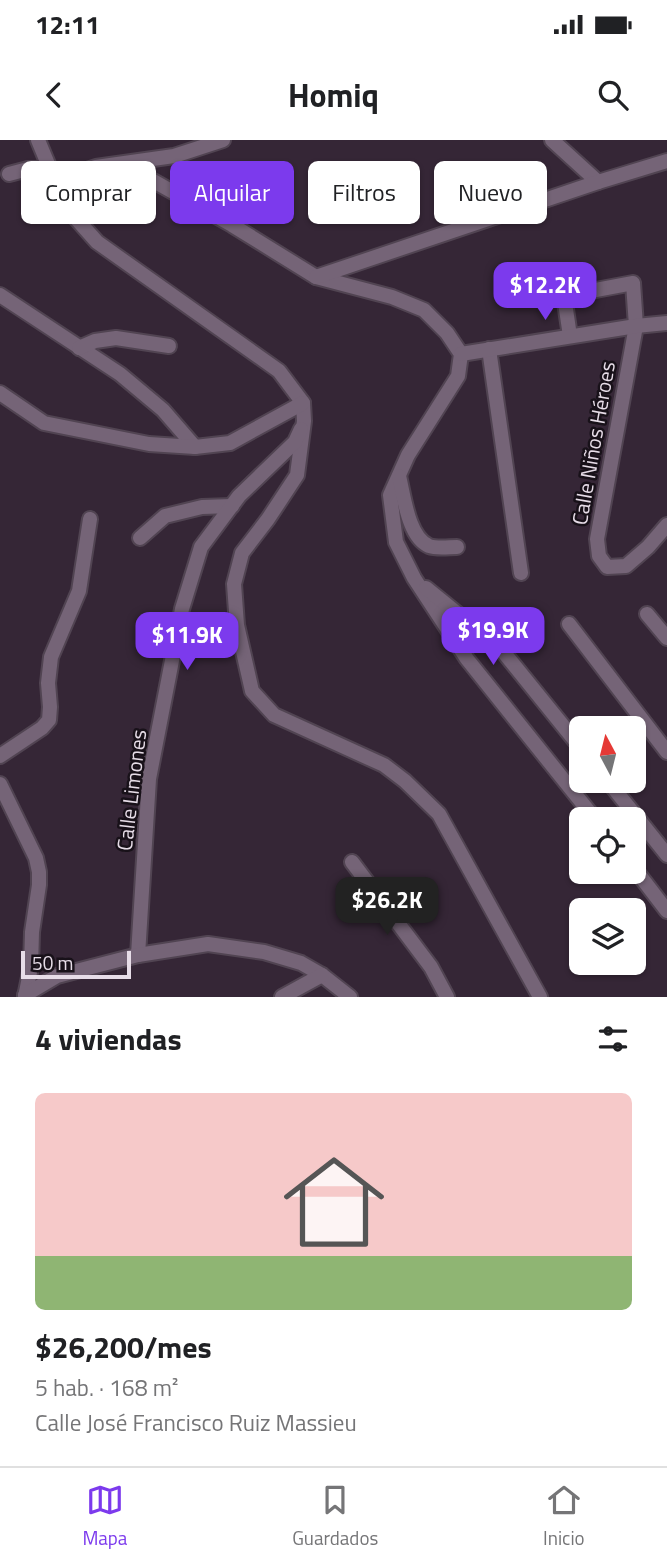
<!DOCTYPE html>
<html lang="es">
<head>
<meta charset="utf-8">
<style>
  body { margin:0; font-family:"Titillium Web",sans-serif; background:#f6f6f6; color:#202124; height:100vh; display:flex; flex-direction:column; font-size:26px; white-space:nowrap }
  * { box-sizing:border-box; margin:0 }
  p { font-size:23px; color:#757577 }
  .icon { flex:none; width:38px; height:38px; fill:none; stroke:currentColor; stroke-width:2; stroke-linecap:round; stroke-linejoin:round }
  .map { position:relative; height:857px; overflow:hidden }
  .drawer { display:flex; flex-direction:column; background:#fff; flex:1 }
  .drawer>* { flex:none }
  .guide { position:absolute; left:21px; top:21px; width:626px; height:63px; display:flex; gap:14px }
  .needle { width:46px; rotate:353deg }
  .fabs { position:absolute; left:569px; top:576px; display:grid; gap:14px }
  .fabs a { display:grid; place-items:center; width:77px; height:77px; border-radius:10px; background:#fff; box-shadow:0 2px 5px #0004; font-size:35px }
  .scale { position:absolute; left:21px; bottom:18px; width:110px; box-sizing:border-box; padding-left:7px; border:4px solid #e7dde8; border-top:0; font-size:19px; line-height:24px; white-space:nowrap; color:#e7dde8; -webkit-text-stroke:5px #181119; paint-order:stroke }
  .price { position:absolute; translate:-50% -60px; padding:0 16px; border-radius:14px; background:#7c3aed; color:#fff; font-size:23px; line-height:46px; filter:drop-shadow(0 2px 4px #0008) }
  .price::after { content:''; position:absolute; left:50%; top:42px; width:21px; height:16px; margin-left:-10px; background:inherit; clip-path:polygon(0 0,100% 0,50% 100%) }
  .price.active { background:#222; color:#fff }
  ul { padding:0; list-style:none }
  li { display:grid; align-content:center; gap:14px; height:371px; padding:0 35px }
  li+li { border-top:2px solid #e0e0e0 }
  li span { display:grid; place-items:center; height:217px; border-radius:10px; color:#555 }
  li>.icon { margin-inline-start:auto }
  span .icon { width:126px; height:126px; fill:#fffc; stroke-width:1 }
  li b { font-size:30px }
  h2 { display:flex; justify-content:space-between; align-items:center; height:84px; padding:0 35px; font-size:30px }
  .pill { padding:0 24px; border-radius:10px; background:#fff; box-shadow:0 2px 5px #0004; font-size:24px; line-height:63px }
  .pill.active { background:#7c3aed; color:#fff }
  .status { display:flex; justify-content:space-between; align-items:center; height:49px; padding:0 35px; background:#fff; direction:ltr }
  .status svg { height:19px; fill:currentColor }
  header { display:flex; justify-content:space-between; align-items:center; height:91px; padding:0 35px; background:#fff; font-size:32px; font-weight:700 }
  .dock { display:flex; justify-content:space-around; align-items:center; height:98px; border-top:2px solid #e0e0e0; background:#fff; font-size:19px; color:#757577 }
  .dock a { display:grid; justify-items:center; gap:4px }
  .dock .active { color:#7c3aed }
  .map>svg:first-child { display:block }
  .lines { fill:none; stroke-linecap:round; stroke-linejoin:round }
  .minor-casing { stroke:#514452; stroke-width:18 }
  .minor { stroke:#756477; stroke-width:14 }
  .labels { text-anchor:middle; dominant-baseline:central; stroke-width:5; stroke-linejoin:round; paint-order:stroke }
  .street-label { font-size:21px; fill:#e7dde8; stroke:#181119 }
</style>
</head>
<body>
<div class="status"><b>12:11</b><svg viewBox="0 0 49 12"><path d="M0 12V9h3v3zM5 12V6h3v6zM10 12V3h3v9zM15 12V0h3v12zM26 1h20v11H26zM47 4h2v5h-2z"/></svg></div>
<header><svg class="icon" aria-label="back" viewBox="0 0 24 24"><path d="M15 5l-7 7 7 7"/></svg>Homiq<svg class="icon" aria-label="search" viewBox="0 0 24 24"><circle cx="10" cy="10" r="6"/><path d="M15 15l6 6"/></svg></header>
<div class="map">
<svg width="667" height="857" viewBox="0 0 667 857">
  <rect width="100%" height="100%" fill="#352636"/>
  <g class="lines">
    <defs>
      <g id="minor">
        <path d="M38,0L50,29"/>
        <path d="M552,0L598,42"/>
        <path d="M123,24L232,85L316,137L392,157L424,170L447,193L461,214L458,236L408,315L390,355L396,402L414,438L467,519L595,679"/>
        <path d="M9,34L28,29H50L75,34L96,27L174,16L223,0"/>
        <path d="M75,34L69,53L73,75L97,102L279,231L303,263L304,281L297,335L268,379L242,413L234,444L237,485L252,551L274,575L384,625L405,641L439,674L540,857"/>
        <path d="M316,137L598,42L667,21"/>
        <path d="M0,155L120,234L163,270L195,307"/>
        <path d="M570,196L564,156L633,143L636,186L597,399L599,416L607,427L626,426L648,407L667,385"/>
        <path d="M79,208L95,201L116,198L169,206"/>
        <path d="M489,209L521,433"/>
        <path d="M461,214L636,186L667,183"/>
        <path d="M0,253L44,283L149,304L195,307L230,303L303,263"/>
        <path d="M399,336C404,356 408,397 429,406C437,409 449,407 457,407"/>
        <path d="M140,398L165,376L202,367L232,366"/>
        <path d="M426,448L501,509L581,608"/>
        <path d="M647,474L667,498"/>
        <path d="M569,484L667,612"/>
        <path d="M0,616L42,588L49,580L50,567L48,543L51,517L79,451L90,379"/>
        <path d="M607,640L667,715"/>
        <path d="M0,644L36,718L39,732V745L32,792L31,827L25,857"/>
        <path d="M352,722L431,827L447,857"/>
        <path d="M634,728L667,771"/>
        <path d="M138,815L149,639L182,469L201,407L239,356L295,302L301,289"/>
        <path d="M25,855L57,836L138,815L208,804L264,812L301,823L322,835L350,857"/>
        <path d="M282,857L322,835"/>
      </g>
    </defs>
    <use href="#minor" class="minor-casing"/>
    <use href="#minor" class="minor"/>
  </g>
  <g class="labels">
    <g class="street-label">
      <text transform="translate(593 303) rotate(-80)">Calle Niños Héroes</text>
      <text transform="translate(131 650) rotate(-83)">Calle Limones</text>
    </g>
  </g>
</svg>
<div class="fabs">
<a><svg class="needle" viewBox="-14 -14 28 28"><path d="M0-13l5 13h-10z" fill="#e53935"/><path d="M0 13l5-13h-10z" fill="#757577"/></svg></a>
<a><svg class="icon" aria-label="locate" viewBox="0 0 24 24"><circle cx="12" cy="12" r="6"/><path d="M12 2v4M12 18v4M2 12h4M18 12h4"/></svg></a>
<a><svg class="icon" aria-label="layers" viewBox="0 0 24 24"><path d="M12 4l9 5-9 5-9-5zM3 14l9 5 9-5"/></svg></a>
</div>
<div class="scale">50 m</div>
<b class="price" style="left:545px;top:182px">$12.2K</b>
<b class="price" style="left:493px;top:527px">$19.9K</b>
<b class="price" style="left:187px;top:532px">$11.9K</b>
<b class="price active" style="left:387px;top:797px">$26.2K</b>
<div class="guide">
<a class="pill">Comprar</a>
<a class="pill active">Alquilar</a>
<a class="pill">Filtros</a>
<a class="pill">Nuevo</a>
</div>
</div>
<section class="drawer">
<h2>4 viviendas<svg class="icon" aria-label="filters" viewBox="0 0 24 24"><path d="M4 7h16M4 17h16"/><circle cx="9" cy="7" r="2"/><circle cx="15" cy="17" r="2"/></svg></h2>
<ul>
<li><span style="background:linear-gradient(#f6c9c9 75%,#8fb573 0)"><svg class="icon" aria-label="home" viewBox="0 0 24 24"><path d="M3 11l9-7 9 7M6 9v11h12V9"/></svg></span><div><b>$26,200/mes</b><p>5 hab. · 168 m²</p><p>Calle José Francisco Ruiz Massieu</p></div></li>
</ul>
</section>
<nav class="dock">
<a class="active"><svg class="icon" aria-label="map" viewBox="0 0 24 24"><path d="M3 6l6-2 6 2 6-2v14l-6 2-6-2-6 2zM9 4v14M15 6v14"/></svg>Mapa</a>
<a><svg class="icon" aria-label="saved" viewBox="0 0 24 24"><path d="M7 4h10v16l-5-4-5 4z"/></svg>Guardados</a>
<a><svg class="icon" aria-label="home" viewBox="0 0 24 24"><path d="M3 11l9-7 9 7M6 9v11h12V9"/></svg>Inicio</a>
</nav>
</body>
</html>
